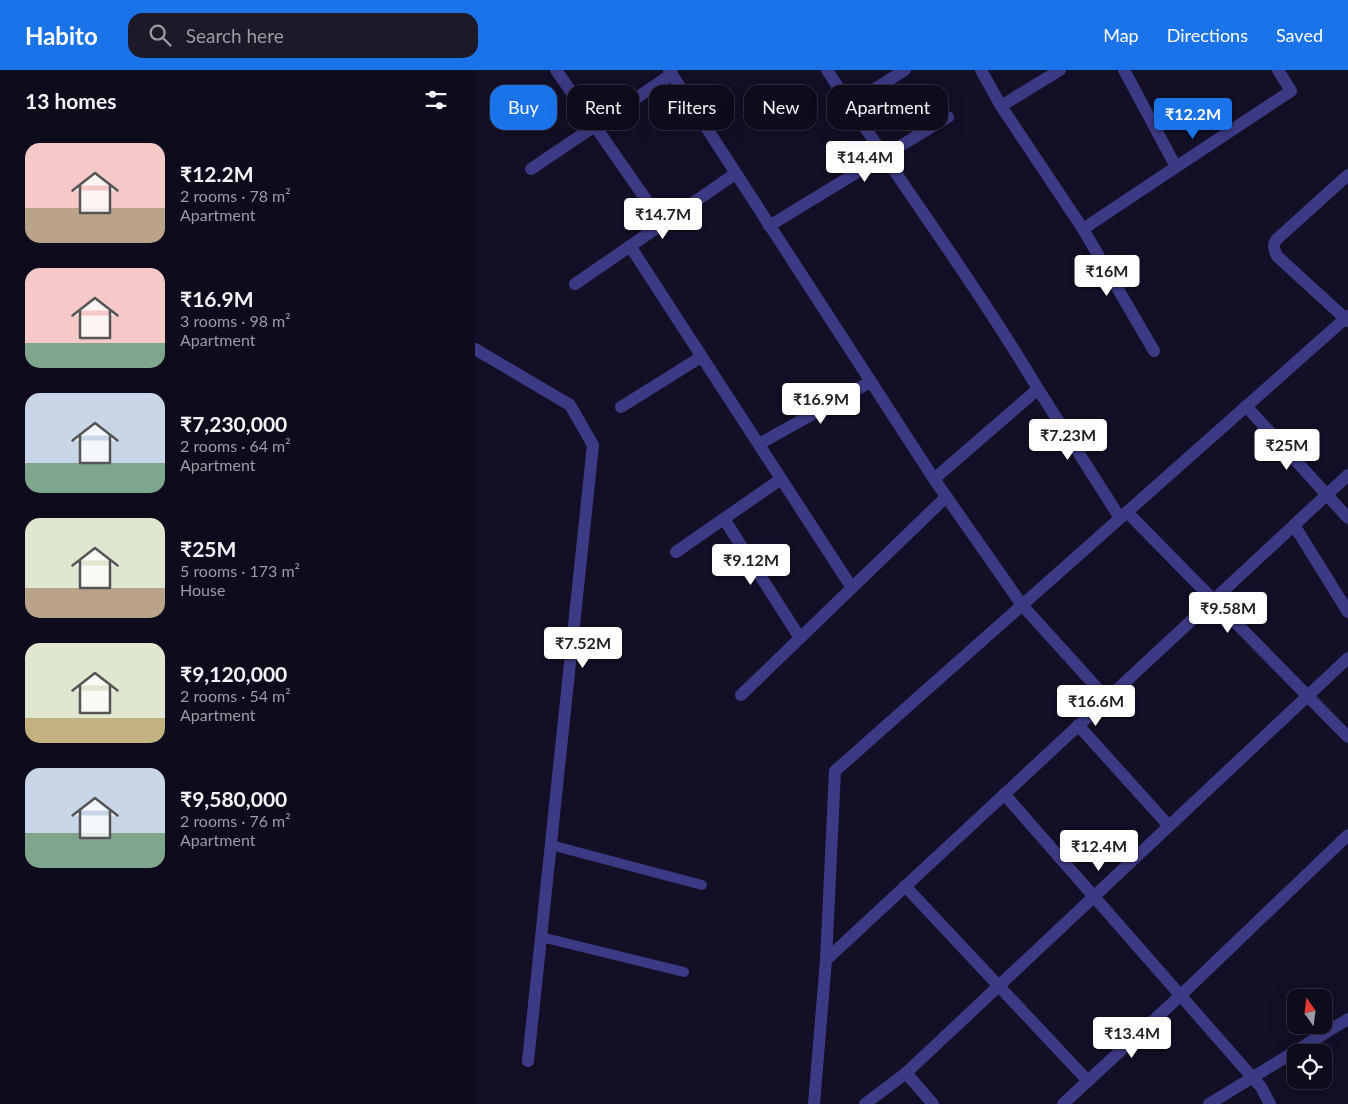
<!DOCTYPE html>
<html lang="en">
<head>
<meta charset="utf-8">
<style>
  body { margin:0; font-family:Lato,sans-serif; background:#1c1929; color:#f1f3f6; height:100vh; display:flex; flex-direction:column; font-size:19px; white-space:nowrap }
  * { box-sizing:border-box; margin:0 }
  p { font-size:16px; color:#9b9ba3 }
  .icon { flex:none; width:28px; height:28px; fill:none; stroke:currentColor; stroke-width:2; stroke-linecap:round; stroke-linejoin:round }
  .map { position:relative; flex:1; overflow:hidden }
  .drawer { display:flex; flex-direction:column; background:#0e0b1c; width:475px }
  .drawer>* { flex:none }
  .guide { position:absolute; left:15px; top:15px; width:475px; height:45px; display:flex; gap:10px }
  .needle { width:32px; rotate:346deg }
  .fabs { position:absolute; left:812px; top:919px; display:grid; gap:10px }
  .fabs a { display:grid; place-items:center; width:45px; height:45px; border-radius:10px; background:#0e0b1c; box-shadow:0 5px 20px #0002,0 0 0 1px #2e2b3b; font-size:25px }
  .price { position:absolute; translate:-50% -42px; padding:0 11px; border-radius:5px; background:#fff; color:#222; font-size:16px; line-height:32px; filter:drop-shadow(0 1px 2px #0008) }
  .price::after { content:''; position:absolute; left:50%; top:30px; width:15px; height:11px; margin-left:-8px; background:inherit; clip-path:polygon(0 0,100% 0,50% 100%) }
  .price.on { background:#1a73e8; color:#fff }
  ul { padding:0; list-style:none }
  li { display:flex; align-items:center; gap:15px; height:125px; padding:0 25px }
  li span { display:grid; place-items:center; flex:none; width:140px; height:100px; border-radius:15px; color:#555 }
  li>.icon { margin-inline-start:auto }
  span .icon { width:60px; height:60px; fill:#fffc; stroke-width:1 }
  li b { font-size:21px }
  h2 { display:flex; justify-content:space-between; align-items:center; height:60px; padding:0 25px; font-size:21px }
  .chip { padding:0 18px; border-radius:15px; background:#0e0b1c; box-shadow:0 5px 20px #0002,0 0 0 1px #2e2b3b; font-size:18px; line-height:45px }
  .chip.on { background:#1a73e8; color:#fff }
  header { display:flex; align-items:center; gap:30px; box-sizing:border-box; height:70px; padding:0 25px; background:#1a73e8; color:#fff }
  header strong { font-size:24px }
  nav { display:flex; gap:28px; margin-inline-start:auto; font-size:18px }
  .search { width:350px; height:45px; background:#1c1929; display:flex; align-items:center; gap:12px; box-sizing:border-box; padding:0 18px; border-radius:15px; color:#9b9ba3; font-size:19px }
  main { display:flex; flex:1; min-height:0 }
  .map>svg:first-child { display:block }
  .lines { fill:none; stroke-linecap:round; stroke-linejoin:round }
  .lane { stroke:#3d3a85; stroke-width:10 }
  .street { stroke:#3d3a85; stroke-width:12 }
</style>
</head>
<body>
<header>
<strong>Habito</strong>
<div class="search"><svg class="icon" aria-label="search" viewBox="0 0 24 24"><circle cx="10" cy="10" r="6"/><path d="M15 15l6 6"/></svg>Search here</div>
<nav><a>Map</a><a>Directions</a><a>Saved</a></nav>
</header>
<main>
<section class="drawer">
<h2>13 homes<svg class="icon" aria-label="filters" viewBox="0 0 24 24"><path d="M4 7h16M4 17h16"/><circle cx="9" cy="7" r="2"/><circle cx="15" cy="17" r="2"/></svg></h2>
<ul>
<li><span style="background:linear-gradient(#f6c9c9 65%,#b9a48a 0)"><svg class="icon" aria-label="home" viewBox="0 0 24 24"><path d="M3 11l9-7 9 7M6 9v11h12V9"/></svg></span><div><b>₹12.2M</b><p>2 rooms · 78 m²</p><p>Apartment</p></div></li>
<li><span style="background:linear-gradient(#f6c9c9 75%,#7fa58c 0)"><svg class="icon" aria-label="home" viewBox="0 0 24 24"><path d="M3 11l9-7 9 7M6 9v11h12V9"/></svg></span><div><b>₹16.9M</b><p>3 rooms · 98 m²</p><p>Apartment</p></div></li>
<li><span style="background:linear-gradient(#c9d6e8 70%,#7fa58c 0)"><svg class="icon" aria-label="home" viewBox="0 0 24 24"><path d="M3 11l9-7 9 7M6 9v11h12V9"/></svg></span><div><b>₹7,230,000</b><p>2 rooms · 64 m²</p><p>Apartment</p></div></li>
<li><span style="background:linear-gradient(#dfe7d0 70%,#b9a48a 0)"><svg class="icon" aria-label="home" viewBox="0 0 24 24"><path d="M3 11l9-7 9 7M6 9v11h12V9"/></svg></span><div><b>₹25M</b><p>5 rooms · 173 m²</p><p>House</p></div></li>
<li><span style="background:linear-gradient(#dfe7d0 75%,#c2b280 0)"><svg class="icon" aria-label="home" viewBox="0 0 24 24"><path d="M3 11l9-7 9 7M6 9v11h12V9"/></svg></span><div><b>₹9,120,000</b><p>2 rooms · 54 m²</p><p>Apartment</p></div></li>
<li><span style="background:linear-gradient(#c9d6e8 65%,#7fa58c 0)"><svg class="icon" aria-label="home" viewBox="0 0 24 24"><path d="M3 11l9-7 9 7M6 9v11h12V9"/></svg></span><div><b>₹9,580,000</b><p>2 rooms · 76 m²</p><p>Apartment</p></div></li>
</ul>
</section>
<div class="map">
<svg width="873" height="1034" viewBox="0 0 873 1034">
  <rect width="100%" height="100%" fill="#130f26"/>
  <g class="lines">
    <g class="lane">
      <path d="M76,775L227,815"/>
      <path d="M66,867L209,902"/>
    </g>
    <g class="street">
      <path d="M81,0L188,154"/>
      <path d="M194,0L459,409L563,319C498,210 421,107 352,0"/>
      <path d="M506,0L526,36L608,159L701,97"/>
      <path d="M649,0L701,97L816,21L803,0"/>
      <path d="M374,35L430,0"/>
      <path d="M526,36L585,0"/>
      <path d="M56,99L197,4"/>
      <path d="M873,105L802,169C797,175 799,179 802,186L873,251"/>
      <path d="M294,156L473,47"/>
      <path d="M608,159L679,281"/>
      <path d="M155,176L377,518"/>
      <path d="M100,214L260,104"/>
      <path d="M0,279L95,335L118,375L53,991"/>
      <path d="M563,319L645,448"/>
      <path d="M771,336L873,448"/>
      <path d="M146,337L226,287"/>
      <path d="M284,374L395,312"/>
      <path d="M459,409L547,535L632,629"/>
      <path d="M652,442L873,667"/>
      <path d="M249,449L325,568"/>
      <path d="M819,455L873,542"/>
      <path d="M201,482L306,409"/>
      <path d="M266,625L471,427"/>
      <path d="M603,655L694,756"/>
      <path d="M529,724L777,1007L786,1017L795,1034"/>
      <path d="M430,816L613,1011"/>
      <path d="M351,890L873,405"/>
      <path d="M431,1003L458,1034"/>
      <path d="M339,1034L351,890L360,701L873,246"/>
      <path d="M390,1034L431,1003L873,588"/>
      <path d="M588,1034L706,925L873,765"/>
      <path d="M734,1034L873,949"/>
    </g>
  </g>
</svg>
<div class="fabs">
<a><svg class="needle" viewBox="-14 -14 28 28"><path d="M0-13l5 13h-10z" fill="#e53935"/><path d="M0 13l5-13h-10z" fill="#9b9ba3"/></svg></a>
<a><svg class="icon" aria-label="locate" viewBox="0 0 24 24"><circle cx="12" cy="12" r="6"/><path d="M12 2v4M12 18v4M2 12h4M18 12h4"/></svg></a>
</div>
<b class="price on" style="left:718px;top:70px">₹12.2M</b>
<b class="price" style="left:390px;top:113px">₹14.4M</b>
<b class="price" style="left:188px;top:170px">₹14.7M</b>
<b class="price" style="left:632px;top:227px">₹16M</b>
<b class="price" style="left:346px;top:355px">₹16.9M</b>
<b class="price" style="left:593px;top:391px">₹7.23M</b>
<b class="price" style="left:812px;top:401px">₹25M</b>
<b class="price" style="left:276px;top:516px">₹9.12M</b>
<b class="price" style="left:753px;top:564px">₹9.58M</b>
<b class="price" style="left:108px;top:599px">₹7.52M</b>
<b class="price" style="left:621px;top:657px">₹16.6M</b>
<b class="price" style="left:624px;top:802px">₹12.4M</b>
<b class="price" style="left:657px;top:989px">₹13.4M</b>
<div class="guide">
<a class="chip on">Buy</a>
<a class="chip">Rent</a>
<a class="chip">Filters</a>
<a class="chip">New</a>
<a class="chip">Apartment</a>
</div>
</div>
</main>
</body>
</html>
